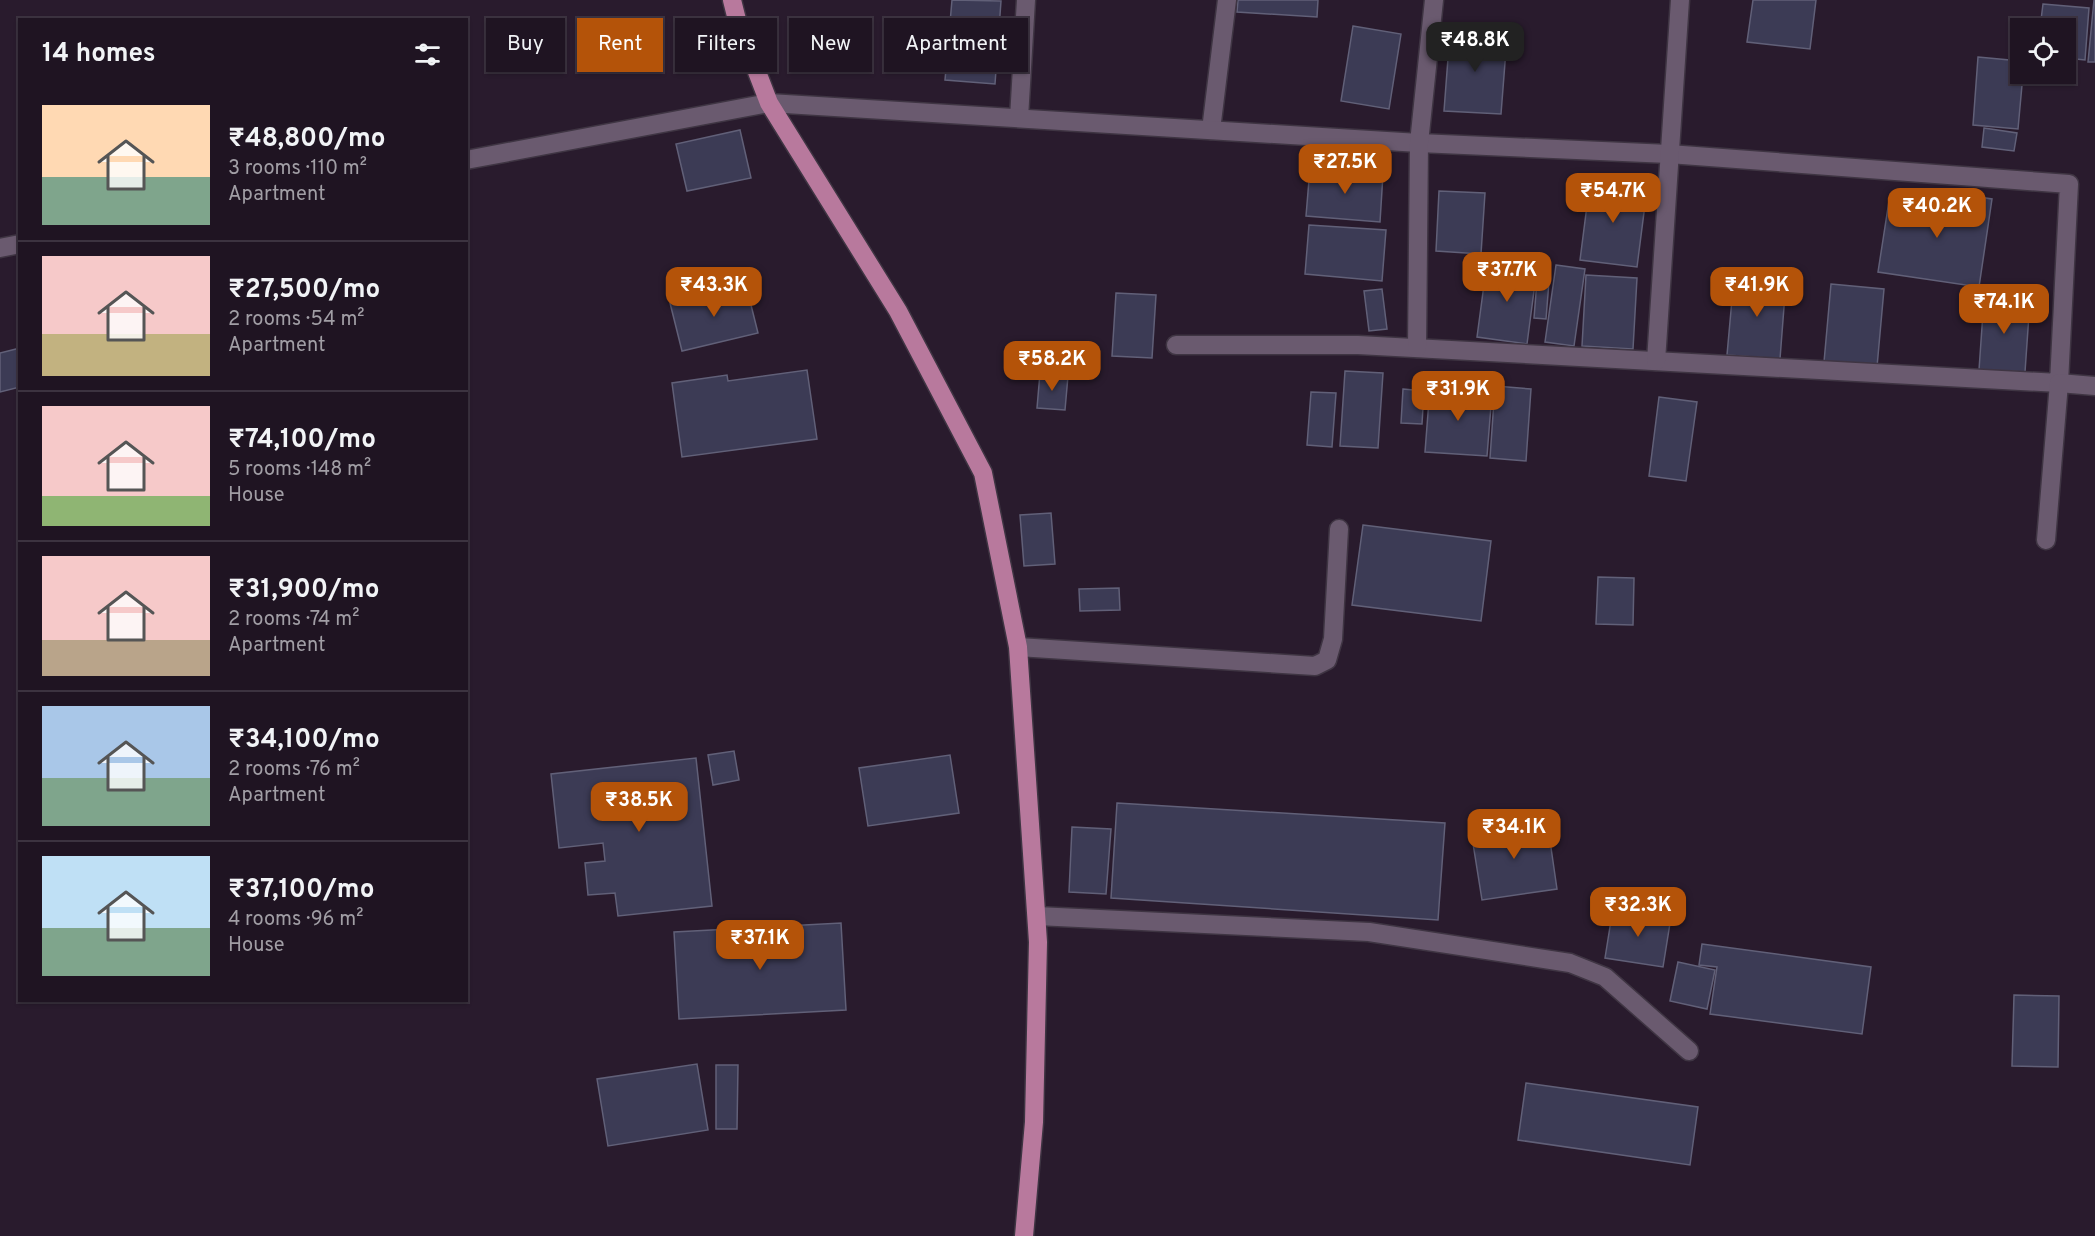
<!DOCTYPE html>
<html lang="en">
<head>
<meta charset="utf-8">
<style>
  body { margin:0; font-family:Overpass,sans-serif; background:#271d2a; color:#f1f3f6; height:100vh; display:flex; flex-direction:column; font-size:22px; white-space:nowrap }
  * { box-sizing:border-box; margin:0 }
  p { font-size:20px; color:#a19ea5 }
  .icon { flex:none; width:33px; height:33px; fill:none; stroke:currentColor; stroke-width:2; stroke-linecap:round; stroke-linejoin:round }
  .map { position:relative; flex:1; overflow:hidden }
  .drawer { position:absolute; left:18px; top:18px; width:450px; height:984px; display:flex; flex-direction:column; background:#1f1422; border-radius:0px; box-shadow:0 2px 4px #0004,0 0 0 2px #3c3340 }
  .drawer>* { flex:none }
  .hud { position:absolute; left:486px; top:18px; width:570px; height:54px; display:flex; gap:12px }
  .fabs { position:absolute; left:2010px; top:18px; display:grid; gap:12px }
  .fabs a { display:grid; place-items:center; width:66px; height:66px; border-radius:0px; background:#1f1422; box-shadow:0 2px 4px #0004,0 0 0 2px #3c3340; font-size:30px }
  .price { position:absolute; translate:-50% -51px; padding:0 14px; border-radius:12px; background:#b45309; color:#fff; font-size:20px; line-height:39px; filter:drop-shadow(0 2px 3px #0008) }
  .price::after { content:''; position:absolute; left:50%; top:36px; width:18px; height:14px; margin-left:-9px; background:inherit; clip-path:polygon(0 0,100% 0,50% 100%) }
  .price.current { background:#222; color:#fff }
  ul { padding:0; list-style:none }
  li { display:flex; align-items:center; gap:18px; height:150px; padding:0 24px }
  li+li { border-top:2px solid #3c3340 }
  li span { display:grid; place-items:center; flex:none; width:168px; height:120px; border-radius:0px; color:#555 }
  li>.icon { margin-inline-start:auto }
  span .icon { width:72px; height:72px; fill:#fffc; stroke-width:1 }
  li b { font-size:26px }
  h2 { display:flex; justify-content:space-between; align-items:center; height:72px; padding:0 24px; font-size:26px }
  .tag { padding:0 21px; border-radius:0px; background:#1f1422; box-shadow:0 2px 4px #0004,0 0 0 2px #3c3340; font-size:21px; line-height:54px }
  .tag.current { background:#b45309; color:#fff }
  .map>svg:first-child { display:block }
  .building { fill:#3c3b55; stroke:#616078; stroke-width:1.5 }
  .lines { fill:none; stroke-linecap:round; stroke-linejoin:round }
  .minor-casing { stroke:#3f3543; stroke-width:21 }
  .major-casing { stroke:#3f3543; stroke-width:21 }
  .minor { stroke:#6a5a6f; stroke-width:18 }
  .major { stroke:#b8799d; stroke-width:18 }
</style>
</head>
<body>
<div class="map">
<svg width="2095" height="1236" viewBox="0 0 2095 1236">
  <rect width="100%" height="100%" fill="#291b2d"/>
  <g class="building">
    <path d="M952,0L1001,1L995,84L945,80Z"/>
    <path d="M1238,0H1318L1317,17L1237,12Z"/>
    <path d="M1753,0H1816L1810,49L1747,42Z"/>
    <path d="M2094,0H2095V62H2088Z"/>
    <path d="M2043,4L2089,8L2085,60L2066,58V28H2040Z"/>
    <path d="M1353,26L1401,34L1389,109L1341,101Z"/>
    <path d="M1450,32L1507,37L1501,114L1444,111Z"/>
    <path d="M1978,57L2020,61V74H2023L2018,129L1973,125Z"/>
    <path d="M1984,128L2017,133L2014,151L1982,147Z"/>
    <path d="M740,130L751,178L687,191L676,144Z"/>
    <path d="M1310,168L1383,174L1380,222L1306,216Z"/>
    <path d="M1590,182L1647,189L1637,267L1580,260Z"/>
    <path d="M1931,190L1992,199L1979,287L1878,272L1889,201L1929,207Z"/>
    <path d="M1439,191L1485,193L1481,254L1436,251Z"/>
    <path d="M1309,225L1386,230L1382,281L1305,274Z"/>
    <path d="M1487,262L1537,268L1527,344L1477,337Z"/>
    <path d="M1556,265L1585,269L1574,346L1545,342Z"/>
    <path d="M1538,268L1550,269L1546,319L1534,318Z"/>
    <path d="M1586,275L1637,278L1633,349L1582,346Z"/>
    <path d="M1734,277L1786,281L1780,359L1727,355Z"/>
    <path d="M1831,284L1884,289L1877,367L1824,362Z"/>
    <path d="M746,285L758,333L682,351L670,303Z"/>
    <path d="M1382,289L1387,329L1369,331L1364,291Z"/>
    <path d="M1116,293L1156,295L1152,358L1112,356Z"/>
    <path d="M1984,298L2030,300L2025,372L1979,370Z"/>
    <path d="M20,348V387L0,392V353Z"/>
    <path d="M807,370L817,439L682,457L672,383L727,375L728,381Z"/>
    <path d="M1345,371L1383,373L1378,448L1340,446Z"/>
    <path d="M1040,373L1068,376L1065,410L1037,408Z"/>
    <path d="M1495,386L1531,389L1526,461L1490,458Z"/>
    <path d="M1430,387L1492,393L1487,456L1425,452Z"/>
    <path d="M1403,389L1424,391L1422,424L1401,423Z"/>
    <path d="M1311,392L1336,393L1332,447L1307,445Z"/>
    <path d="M1659,397L1697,402L1686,481L1649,476Z"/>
    <path d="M1051,513L1055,564L1024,566L1020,515Z"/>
    <path d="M1363,525L1491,541L1481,621L1352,605Z"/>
    <path d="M1598,577L1634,578L1633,625L1596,624Z"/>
    <path d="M1119,588L1120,610L1080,611L1079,589Z"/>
    <path d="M734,751L739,780L713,785L708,755Z"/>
    <path d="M950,755L959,813L868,826L859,768Z"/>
    <path d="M696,758L712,906L618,916L615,893L588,895L585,863L605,861L603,843L559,848L551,774Z"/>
    <path d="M1117,803L1445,823L1438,920L1111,898Z"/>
    <path d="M1547,820L1557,889L1482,900L1471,831Z"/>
    <path d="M1072,827L1111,829L1106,894L1069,892Z"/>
    <path d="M1613,908L1671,917L1663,967L1605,958Z"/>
    <path d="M841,923L846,1010L679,1019L674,932Z"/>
    <path d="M1702,944L1871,967L1862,1034L1710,1014L1717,967L1699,965Z"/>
    <path d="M1678,962L1715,970L1707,1009L1670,1001Z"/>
    <path d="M2014,995L2059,996L2058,1067L2012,1066Z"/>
    <path d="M697,1064L708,1130L608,1146L597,1079Z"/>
    <path d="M716,1065H738L737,1129H716Z"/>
    <path d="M1526,1083L1698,1107L1690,1165L1518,1140Z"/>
  </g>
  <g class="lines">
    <defs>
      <g id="minor">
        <path d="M1019,118L1026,0"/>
        <path d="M1211,130L1227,0"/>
        <path d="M466,160L769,103L1419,143L1669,154L2069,184L2059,383L1358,345H1176"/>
        <path d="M0,248L20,244"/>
        <path d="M1417,348L1419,143L1434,0"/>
        <path d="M1656,361L1680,0"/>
        <path d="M2046,540L2059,383L2095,386"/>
        <path d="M1018,647L1315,666L1327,660L1333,639L1339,529"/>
        <path d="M1037,916L1369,932L1570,963L1605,977L1689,1051"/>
      </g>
      <path id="major" d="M732,0L737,20L769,103L898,311L983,473L1018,647L1038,942L1034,1122L1024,1236"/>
    </defs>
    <use href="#minor" class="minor-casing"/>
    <use href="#major" class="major-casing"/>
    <use href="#minor" class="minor"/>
    <use href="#major" class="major"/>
  </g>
</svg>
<div class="fabs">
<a><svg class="icon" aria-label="locate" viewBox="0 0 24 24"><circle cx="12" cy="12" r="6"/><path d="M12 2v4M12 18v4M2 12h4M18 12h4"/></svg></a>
</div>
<b class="price current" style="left:1475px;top:73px">₹48.8K</b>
<b class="price" style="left:1345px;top:195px">₹27.5K</b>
<b class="price" style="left:1613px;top:224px">₹54.7K</b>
<b class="price" style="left:1937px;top:239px">₹40.2K</b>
<b class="price" style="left:1507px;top:303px">₹37.7K</b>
<b class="price" style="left:714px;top:318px">₹43.3K</b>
<b class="price" style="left:1757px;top:318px">₹41.9K</b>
<b class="price" style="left:2004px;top:335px">₹74.1K</b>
<b class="price" style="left:1052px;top:392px">₹58.2K</b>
<b class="price" style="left:1458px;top:422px">₹31.9K</b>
<b class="price" style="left:639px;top:833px">₹38.5K</b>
<b class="price" style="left:1514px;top:860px">₹34.1K</b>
<b class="price" style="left:1638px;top:938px">₹32.3K</b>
<b class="price" style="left:760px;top:971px">₹37.1K</b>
<div class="hud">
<a class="tag">Buy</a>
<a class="tag current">Rent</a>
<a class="tag">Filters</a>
<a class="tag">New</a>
<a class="tag">Apartment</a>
</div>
<section class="drawer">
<h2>14 homes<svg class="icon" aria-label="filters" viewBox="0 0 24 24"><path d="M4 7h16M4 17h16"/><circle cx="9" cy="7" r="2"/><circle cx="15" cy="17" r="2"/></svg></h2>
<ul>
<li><span style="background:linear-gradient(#ffd9b3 60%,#7fa58c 0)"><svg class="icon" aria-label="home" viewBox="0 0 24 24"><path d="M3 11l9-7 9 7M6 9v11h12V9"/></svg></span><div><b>₹48,800/mo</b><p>3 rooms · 110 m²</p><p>Apartment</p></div></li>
<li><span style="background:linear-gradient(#f6c9c9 65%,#c2b280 0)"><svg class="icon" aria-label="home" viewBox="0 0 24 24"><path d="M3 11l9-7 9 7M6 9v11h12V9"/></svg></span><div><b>₹27,500/mo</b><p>2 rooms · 54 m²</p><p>Apartment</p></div></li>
<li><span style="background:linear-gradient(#f6c9c9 75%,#8fb573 0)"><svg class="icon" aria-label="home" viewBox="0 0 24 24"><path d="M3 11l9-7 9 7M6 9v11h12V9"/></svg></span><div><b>₹74,100/mo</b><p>5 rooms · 148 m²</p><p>House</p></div></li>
<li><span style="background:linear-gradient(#f6c9c9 70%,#b9a48a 0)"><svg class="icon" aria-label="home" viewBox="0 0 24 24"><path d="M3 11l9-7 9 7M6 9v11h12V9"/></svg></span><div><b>₹31,900/mo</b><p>2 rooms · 74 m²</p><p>Apartment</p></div></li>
<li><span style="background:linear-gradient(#a9c7e8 60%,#7fa58c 0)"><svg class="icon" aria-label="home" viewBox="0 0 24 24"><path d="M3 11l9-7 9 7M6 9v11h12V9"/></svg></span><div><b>₹34,100/mo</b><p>2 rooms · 76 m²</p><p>Apartment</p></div></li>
<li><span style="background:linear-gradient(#bfe0f5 60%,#7fa58c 0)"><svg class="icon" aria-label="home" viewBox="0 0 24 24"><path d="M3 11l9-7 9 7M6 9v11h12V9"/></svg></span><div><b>₹37,100/mo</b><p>4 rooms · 96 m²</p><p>House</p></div></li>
</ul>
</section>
</div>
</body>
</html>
